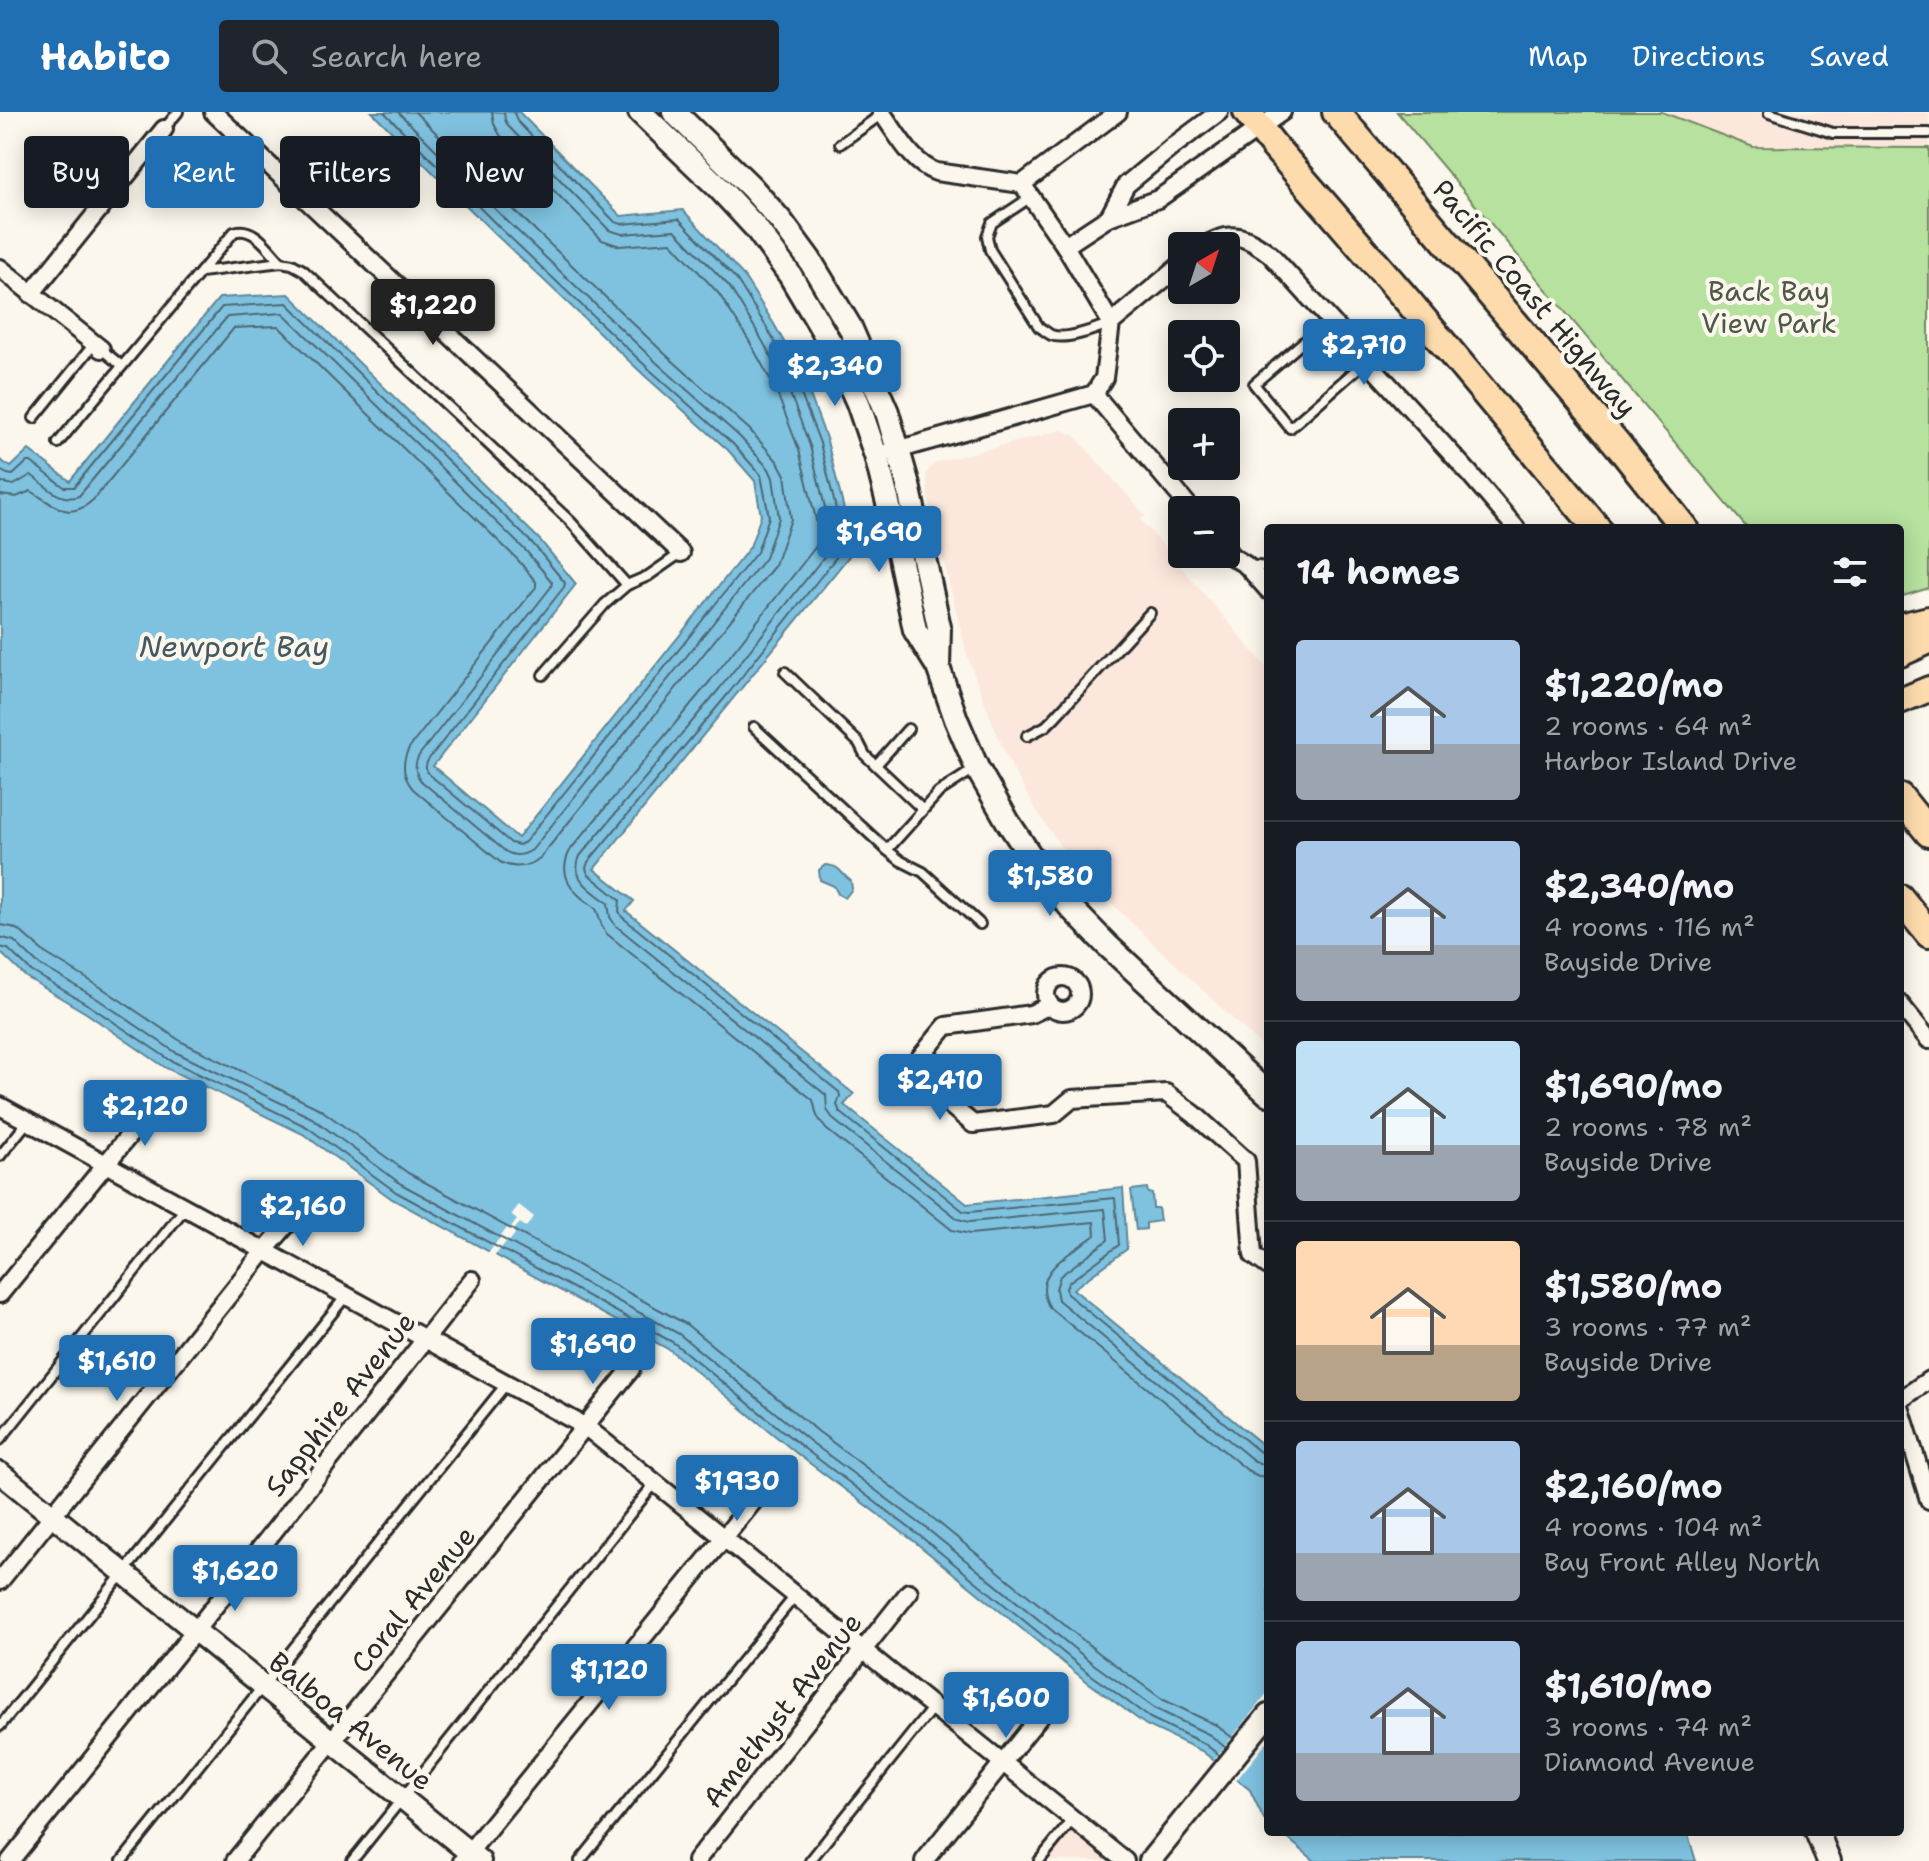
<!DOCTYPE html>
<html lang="en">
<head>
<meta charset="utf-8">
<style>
  body { margin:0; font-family:"Shantell Sans",sans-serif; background:#20242c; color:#f1f3f6; height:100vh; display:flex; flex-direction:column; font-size:30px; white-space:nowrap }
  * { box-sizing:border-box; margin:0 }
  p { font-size:26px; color:#9ea1a6 }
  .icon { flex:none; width:44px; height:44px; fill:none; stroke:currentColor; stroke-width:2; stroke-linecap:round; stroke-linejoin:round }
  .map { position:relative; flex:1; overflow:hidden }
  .sheet { position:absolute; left:1264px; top:412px; width:640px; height:1312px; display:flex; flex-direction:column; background:#171b24; border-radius:8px; box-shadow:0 4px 20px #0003 }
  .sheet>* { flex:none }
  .top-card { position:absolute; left:24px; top:24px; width:760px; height:72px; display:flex; gap:16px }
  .needle { width:52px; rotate:39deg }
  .buttons { position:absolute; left:1168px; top:120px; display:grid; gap:16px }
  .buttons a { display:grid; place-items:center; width:72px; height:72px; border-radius:8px; background:#171b24; box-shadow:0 4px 20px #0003; font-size:40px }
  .price { position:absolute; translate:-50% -68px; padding:0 18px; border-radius:8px; background:#1f6fb2; color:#fff; font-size:26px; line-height:52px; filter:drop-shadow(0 2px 4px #0008) }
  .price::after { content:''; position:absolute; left:50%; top:48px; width:24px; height:18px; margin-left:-12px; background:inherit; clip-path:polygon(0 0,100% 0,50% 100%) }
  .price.active { background:#222; color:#fff }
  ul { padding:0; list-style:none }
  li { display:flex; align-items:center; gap:24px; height:200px; padding:0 32px }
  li+li { border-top:2px solid #363941 }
  li span { display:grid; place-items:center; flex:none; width:224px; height:160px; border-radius:8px; color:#555 }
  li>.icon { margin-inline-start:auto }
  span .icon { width:96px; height:96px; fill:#fffc; stroke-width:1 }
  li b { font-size:34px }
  h2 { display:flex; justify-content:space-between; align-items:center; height:96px; padding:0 32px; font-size:34px }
  .chip { padding:0 28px; border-radius:8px; background:#171b24; box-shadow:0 4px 20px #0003; font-size:28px; line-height:72px }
  .chip.active { background:#1f6fb2; color:#fff }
  header { display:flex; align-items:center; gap:48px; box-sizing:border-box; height:112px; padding:0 40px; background:#1f6fb2; color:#fff }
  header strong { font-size:38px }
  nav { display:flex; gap:44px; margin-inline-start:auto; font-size:28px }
  .search { width:560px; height:72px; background:#20242c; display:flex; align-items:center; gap:20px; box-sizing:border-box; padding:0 28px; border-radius:8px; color:#9ea1a6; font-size:30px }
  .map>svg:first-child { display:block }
  .built { fill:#fce7dc }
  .green { fill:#b6e19e; stroke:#708664; stroke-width:2 }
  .water { fill:#7fc2e0; stroke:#5d8698; stroke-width:2 }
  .pier { fill:#fbf7ec }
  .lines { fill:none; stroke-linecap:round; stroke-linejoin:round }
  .shore { stroke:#4d6773; stroke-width:2 }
  .service-casing { stroke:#2b2b2b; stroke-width:14 }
  .minor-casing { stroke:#2b2b2b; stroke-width:22 }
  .tertiary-casing { stroke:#2b2b2b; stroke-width:26 }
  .secondary-casing { stroke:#2b2b2b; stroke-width:28 }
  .primary-casing { stroke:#2b2b2b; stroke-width:30 }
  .trunk-casing { stroke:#2b2b2b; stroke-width:32 }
  .service { stroke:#fbf7ec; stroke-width:8 }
  .minor { stroke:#fbf7ec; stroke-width:16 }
  .tertiary { stroke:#fbf7ec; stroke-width:20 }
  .secondary { stroke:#fbf7ec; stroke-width:22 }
  .primary { stroke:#fedbac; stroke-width:24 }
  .trunk { stroke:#fedbac; stroke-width:26 }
  .labels { text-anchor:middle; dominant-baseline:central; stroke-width:8; stroke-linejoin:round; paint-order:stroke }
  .park-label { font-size:28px; fill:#4e5848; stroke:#fbf7ec }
  .street-label { font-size:28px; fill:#2b2b2b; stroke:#fbf7ec }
  .water-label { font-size:30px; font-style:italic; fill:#445861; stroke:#fbf7ec }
</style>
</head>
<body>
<header>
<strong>Habito</strong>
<div class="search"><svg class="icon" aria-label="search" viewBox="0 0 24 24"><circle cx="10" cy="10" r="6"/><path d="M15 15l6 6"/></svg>Search here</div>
<nav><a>Map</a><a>Directions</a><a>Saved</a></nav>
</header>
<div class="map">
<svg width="1929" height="1749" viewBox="0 0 1929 1749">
  <rect width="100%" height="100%" fill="#fbf7ec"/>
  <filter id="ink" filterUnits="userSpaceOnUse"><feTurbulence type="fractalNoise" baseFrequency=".0125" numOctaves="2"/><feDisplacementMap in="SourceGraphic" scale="16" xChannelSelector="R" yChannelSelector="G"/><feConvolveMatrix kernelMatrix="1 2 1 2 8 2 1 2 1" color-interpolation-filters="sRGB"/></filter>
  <g filter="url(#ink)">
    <g class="built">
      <path d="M1662,0H1929V36L1753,35Z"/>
      <path d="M1062,318L1074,323L1145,403L1141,408L1268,557V940L1115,795L1064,739L1040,704L1013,658L996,620L967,543L929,389L926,362L934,351Z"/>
      <path d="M1074,1714L1115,1749H1046Z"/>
    </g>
    <path class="green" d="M1397,0H1662L1753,35L1929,36V476L1900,485V416H1747Z"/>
    <g class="water">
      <path d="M372,0H519L621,104L683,98L743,163L774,212L803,264L827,329L854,438L594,757L634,789L626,799L854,982L844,993L967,1092L1123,1076L1127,1137L1073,1177L1268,1337V1710L1264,1707L1250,1678L1202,1639L1146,1613L1081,1565L915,1430L800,1344L670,1238L392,1087L303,1022L166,956L86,901L26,865L0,840V348L11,355L29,338L70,369L219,186L289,182L540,428L576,472L433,654L518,726L750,435L761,404L755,369L728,338L645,264L493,120Z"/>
      <path d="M825,753C842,754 839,761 851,769L852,777L845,786L838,782L834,774L820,768L819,758Z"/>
      <path d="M1147,1076L1148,1081L1152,1082L1153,1096H1158L1160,1109L1146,1111V1117L1136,1118L1131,1078Z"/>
      <path d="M1280,1720H1687L1696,1749H1315Z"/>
    </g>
    <g class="pier">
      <path d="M519,1093L534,1105L526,1115L520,1111L513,1119L515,1122L508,1131L506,1130L493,1146L487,1143L507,1116L510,1117L517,1108L511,1103Z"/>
      <path d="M1268,1580V1629L1234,1671L1211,1652Z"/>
    </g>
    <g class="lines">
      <g class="shore">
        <path d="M492,0L494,12L500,23L602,128L620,134L671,130L719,182L748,227L775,276L799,338L821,428L711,568L571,737C559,757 566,773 583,787C587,790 595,794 597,799C601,808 600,814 607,822L813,988L817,1004L826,1017L952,1118L970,1122L1094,1110L1095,1123C1071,1142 1028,1160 1050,1196L1247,1358L1258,1364L1268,1365"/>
        <path d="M504,0L505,8L509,15L609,118L622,122L675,118L729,174L758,221L786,271L810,334L834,432L720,576L580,744C569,767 593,779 608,791L610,805L615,813L826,983L827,998L834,1008L958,1107L969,1110L1105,1097L1108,1128L1060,1164L1056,1177L1058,1188L1253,1348L1261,1352L1268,1353"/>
        <path d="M514,0L517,9L615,110L622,112L679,107L737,168L767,216L795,267L820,331L845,434L728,582L588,750L586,756L588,762L620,788L619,799L622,805L839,980L840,984L837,993L840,1000L963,1099L969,1100L1115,1086L1119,1133L1069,1170L1066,1176L1067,1182L1260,1340L1268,1343"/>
        <path d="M0,358L7,362L13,363L27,350H31L64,375H74L222,195L287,191L534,433L565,471L564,475L428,648C424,655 426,659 431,664L511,731L519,733L525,730L757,440L769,405L761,363L733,332L650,258L498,114L384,0"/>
        <path d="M0,370L14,373L31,363C47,374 59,391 79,384L227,205L283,201L527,440L552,470L551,475L420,642C414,651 414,660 421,669L505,739C514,745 523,744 532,738L765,446L779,406L773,366L769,357L740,325L657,251L505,107L398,0"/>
        <path d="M0,383L16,385L31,379C54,393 69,411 94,387L234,216L278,214L518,448L536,470V475L409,636C401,651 402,664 413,677L500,750C514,757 527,756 540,746L775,453L791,407L785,363L778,350L749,317L665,242L514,98L415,0"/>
        <path d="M0,813L12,815L20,819L45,841L102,876L182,930L320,997L408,1061L686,1212L819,1320L934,1407L1099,1541L1162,1587L1216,1613L1234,1627"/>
        <path d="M0,825L14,829L37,851L96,886L175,940L312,1006L401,1072L679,1222L811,1330L926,1416L1092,1551L1156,1597L1210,1623L1226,1636"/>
        <path d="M0,835L8,837L31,859L90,894L170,948L307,1015L396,1080L674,1231L805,1337L920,1424L1086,1559L1150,1606L1205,1632L1220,1644"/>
      </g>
      <defs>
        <g id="service">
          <path d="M1769,1L1833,21H1929"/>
          <path d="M164,17L178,0"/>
          <path d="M840,32L882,2"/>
          <path d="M1031,85L992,111L987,124L990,138L1039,215C1043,217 1047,221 1051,223C1066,229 1096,217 1111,211"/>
          <path d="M201,160L281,150L292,152L303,158L570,409L627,473"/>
          <path d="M1307,227L1330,208"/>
          <path d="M1303,230L1254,272L1290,316L1366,249"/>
          <path d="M101,237L122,254"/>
          <path d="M34,306L94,232"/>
          <path d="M58,331L234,120C254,113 269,138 281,150"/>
          <path d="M1247,453L1268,455"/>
          <path d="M785,560L859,631L865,643L923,698"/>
          <path d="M543,563L605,492L627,473L648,464L681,441"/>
          <path d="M754,615L887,738L901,749L923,760L980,812"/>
          <path d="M1027,624L1046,614L1054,606L1150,501"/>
          <path d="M876,653L908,617"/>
          <path d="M887,738L939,680L976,656"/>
          <path d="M0,1044L29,1008"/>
          <path d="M0,1328L186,1095"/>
          <path d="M0,1614L346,1184"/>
          <path d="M122,1749L507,1271"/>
          <path d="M352,1749L655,1371"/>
          <path d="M580,1749L795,1484"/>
          <path d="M810,1749L933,1595"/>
          <path d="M1039,1749L1073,1707"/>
        </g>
        <g id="minor">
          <path d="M213,0L681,441"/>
          <path d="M881,0C897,21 911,51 936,60L1022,72L1118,0"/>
          <path d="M1022,72L1065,134L1111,211"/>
          <path d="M1109,105L1126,73L1172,35L1219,0"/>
          <path d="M1065,134L1109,105L1158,87L1282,0"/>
          <path d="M1205,134C1231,117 1246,124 1270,142L1469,361L1516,416"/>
          <path d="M0,156L101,237"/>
          <path d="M31,182L164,17"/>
          <path d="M1094,282L1192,398"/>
          <path d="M876,344L1094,282L1104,266L1111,211L1182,152"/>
          <path d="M1226,437L1231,444L1246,453L1268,478"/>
          <circle cx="1063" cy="882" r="17"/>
          <path d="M1900,892L1929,928"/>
          <path d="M1050,893L1031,902L946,914L909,959L973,1012L1054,1002L1072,987L1166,981L1194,1002L1246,1049L1253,1143L1268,1154"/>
          <path d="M0,994L586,1315L1125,1749"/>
          <path d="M0,1182L153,994"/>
          <path d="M1900,1288L1929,1268"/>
          <path d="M1900,1295L1929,1388"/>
          <path d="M0,1469L265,1138L313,1082"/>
          <path d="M10,1749L195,1519L472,1168"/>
          <path d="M235,1749L631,1257"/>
          <path d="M462,1749L769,1370"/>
          <path d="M696,1749L909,1480"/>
          <path d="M924,1749L1048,1594"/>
        </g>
        <g id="tertiary">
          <path d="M0,1361L480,1749"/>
          <path d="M1150,1749L1268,1603"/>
        </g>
        <g id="secondary">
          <path d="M640,0L718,75L756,116L790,163L832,234L858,291L876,344L892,407L915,518L938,555L956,607L977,656L1008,710L1037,754L1071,796L1107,833L1268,982"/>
          <path d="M674,0L751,75L781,109L809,147L850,215L887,300L908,373L939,515L938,555"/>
          <path d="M1817,1720L1829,1749"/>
        </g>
        <g id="primary">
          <path d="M1900,542L1929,529"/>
          <path d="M1900,589L1929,577"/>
        </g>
        <g id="trunk">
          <path d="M1247,0L1273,33L1408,189L1597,416"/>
          <path d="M1336,0L1618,333L1684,416"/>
          <path d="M1900,515L1929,508"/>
          <path d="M1900,685L1929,721"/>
          <path d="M1900,786L1929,822"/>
        </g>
      </defs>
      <use href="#service" class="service-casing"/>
      <use href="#minor" class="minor-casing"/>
      <use href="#tertiary" class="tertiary-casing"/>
      <use href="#secondary" class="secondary-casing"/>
      <use href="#primary" class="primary-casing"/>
      <use href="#trunk" class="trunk-casing"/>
      <use href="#service" class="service"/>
      <use href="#minor" class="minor"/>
      <use href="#tertiary" class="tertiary"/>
      <use href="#secondary" class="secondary"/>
      <use href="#primary" class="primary"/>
      <use href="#trunk" class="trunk"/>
    </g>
  </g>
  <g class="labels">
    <g class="park-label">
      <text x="1769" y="179">Back Bay<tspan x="1769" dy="32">View Park</tspan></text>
    </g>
    <g class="street-label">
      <text transform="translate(1535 186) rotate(50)">Pacific Coast Highway</text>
      <text transform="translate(340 1292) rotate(-52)">Sapphire Avenue</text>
      <text transform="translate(413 1487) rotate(-51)">Coral Avenue</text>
      <text transform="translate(782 1598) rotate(-52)">Amethyst Avenue</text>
      <text transform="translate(351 1609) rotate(39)">Balboa Avenue</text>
    </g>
    <g class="water-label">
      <text x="234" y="534">Newport Bay</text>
    </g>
  </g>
</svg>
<div class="buttons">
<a><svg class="needle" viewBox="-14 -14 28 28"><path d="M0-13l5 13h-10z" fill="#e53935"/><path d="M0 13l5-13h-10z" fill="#9ea1a6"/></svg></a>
<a><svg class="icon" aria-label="locate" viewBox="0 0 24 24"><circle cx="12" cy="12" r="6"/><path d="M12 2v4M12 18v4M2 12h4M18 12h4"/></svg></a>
<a>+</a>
<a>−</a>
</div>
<b class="price active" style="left:433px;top:235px">$1,220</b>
<b class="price" style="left:1364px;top:275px">$2,710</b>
<b class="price" style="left:835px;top:296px">$2,340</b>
<b class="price" style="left:879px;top:462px">$1,690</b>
<b class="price" style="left:1050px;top:806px">$1,580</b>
<b class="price" style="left:940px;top:1010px">$2,410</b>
<b class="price" style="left:145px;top:1036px">$2,120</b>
<b class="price" style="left:303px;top:1136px">$2,160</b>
<b class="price" style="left:593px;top:1274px">$1,690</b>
<b class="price" style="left:117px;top:1291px">$1,610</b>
<b class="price" style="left:737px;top:1411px">$1,930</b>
<b class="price" style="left:235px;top:1501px">$1,620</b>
<b class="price" style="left:609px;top:1600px">$1,120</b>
<b class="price" style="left:1006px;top:1628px">$1,600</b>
<div class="top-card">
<a class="chip">Buy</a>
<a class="chip active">Rent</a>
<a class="chip">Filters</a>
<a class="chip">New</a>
</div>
<section class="sheet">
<h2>14 homes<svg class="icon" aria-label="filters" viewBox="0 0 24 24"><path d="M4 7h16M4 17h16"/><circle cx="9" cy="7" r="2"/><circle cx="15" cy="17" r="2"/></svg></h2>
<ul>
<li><span style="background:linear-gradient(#a9c7e8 65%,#9aa5b1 0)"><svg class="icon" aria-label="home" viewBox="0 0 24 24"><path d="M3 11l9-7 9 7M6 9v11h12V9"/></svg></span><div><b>$1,220/mo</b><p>2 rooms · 64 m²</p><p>Harbor Island Drive</p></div></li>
<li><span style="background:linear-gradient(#a9c7e8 65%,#9aa5b1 0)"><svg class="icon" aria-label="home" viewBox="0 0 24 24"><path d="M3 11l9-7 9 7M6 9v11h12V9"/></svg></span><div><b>$2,340/mo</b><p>4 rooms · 116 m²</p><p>Bayside Drive</p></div></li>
<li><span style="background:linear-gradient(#bfe0f5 65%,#9aa5b1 0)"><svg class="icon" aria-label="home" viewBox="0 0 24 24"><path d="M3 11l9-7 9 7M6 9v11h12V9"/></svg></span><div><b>$1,690/mo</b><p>2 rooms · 78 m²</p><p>Bayside Drive</p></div></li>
<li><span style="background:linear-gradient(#ffd9b3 65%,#b9a48a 0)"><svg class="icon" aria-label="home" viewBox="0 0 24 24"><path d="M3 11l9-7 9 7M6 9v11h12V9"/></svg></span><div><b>$1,580/mo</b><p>3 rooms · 77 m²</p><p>Bayside Drive</p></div></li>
<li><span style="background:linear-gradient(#a9c7e8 70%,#9aa5b1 0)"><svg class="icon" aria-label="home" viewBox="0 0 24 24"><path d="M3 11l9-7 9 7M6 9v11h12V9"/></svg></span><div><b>$2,160/mo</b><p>4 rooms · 104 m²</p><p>Bay Front Alley North</p></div></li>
<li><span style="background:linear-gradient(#a9c7e8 70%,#9aa5b1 0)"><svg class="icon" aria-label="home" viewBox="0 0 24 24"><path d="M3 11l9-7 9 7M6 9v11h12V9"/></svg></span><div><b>$1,610/mo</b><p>3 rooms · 74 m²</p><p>Diamond Avenue</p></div></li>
</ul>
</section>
</div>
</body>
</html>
